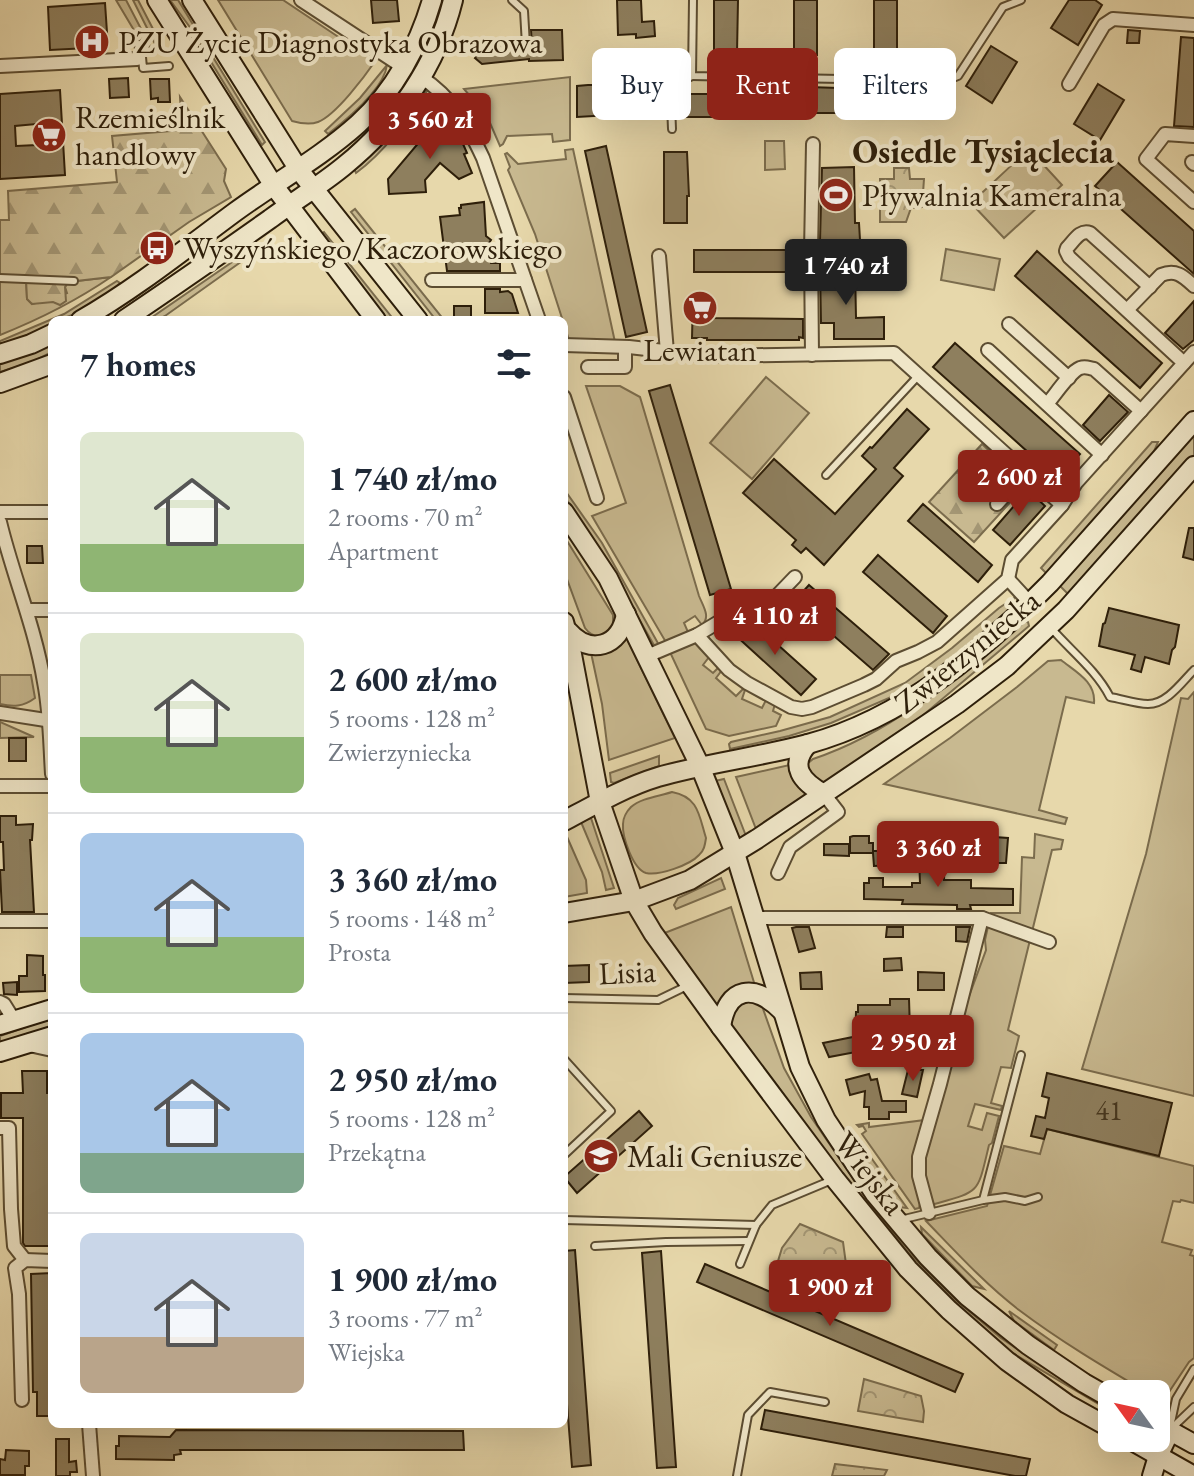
<!DOCTYPE html>
<html lang="en">
<head>
<meta charset="utf-8">
<style>
  body { margin:0; font-family:"EB Garamond",serif; background:#f2f2f3; color:#1f2937; height:100vh; display:flex; flex-direction:column; font-size:30px; white-space:nowrap }
  * { box-sizing:border-box; margin:0 }
  p { font-size:26px; color:#747a83 }
  .icon { flex:none; width:44px; height:44px; fill:none; stroke:currentColor; stroke-width:2; stroke-linecap:round; stroke-linejoin:round }
  .map { position:relative; flex:1; overflow:hidden }
  .drawer { position:absolute; left:48px; top:316px; width:520px; height:1112px; display:flex; flex-direction:column; background:#fff; border-radius:12px; box-shadow:0 8px 32px #0002 }
  .drawer>* { flex:none }
  .guide { position:absolute; left:592px; top:48px; width:482px; height:72px; display:flex; gap:16px }
  .needle { width:52px; rotate:303deg }
  .fabs { position:absolute; left:1098px; top:1380px; display:grid; gap:16px }
  .fabs a { display:grid; place-items:center; width:72px; height:72px; border-radius:12px; background:#fff; box-shadow:0 8px 32px #0002; font-size:40px }
  .price { position:absolute; translate:-50% -68px; padding:0 18px; border-radius:8px; background:#8f2418; color:#fff; font-size:26px; line-height:52px; filter:drop-shadow(0 2px 4px #0008) }
  .price::after { content:''; position:absolute; left:50%; top:48px; width:24px; height:18px; margin-left:-12px; background:inherit; clip-path:polygon(0 0,100% 0,50% 100%) }
  .price.on { background:#222; color:#fff }
  ul { padding:0; list-style:none }
  li { display:flex; align-items:center; gap:24px; height:200px; padding:0 32px }
  li+li { border-top:2px solid #e0e1e3 }
  li span { display:grid; place-items:center; flex:none; width:224px; height:160px; border-radius:12px; color:#555 }
  li>.icon { margin-inline-start:auto }
  span .icon { width:96px; height:96px; fill:#fffc; stroke-width:1 }
  li b { font-size:34px }
  h2 { display:flex; justify-content:space-between; align-items:center; height:96px; padding:0 32px; font-size:34px }
  .chip { padding:0 28px; border-radius:12px; background:#fff; box-shadow:0 8px 32px #0002; font-size:28px; line-height:72px }
  .chip.on { background:#8f2418; color:#fff }
  .map>svg:first-child { display:block }
  .grass { fill:#c8b990; stroke:#7b6c4d; stroke-width:2 }
  .forest { fill:url(#forest-firs); stroke:#7b6c4d; stroke-width:2 }
  .park { fill:url(#park-crowns); stroke:#7b6c4d; stroke-width:2 }
  .building { fill:#8e7f5e; stroke:#2e1f0a; stroke-width:2; fill-rule:evenodd }
  .lines { fill:none; stroke-linecap:round; stroke-linejoin:round }
  .lane-casing { stroke:#5c4d32; stroke-width:10 }
  .street-casing { stroke:#5c4d32; stroke-width:16 }
  .secondary-casing { stroke:#2e1f0a; stroke-width:22 }
  .lane { stroke:#efe6c8; stroke-width:6 }
  .street { stroke:#efe6c8; stroke-width:12 }
  .secondary { stroke:#efe6c8; stroke-width:18 }
  .labels { text-anchor:middle; dominant-baseline:central; stroke-width:8; stroke-linejoin:round; paint-order:stroke }
  .number-label { font-size:28px; fill:#46371f }
  .poi-label { font-size:32px; fill:#2e1f0a; stroke:#efe6c8; text-anchor:start }
  .street-label { font-size:32px; fill:#2e1f0a; stroke:#efe6c8 }
  .neighbourhood-label { font-size:34px; font-weight:bold; fill:#2e1f0a; stroke:#efe6c8 }
</style>
</head>
<body>
<div class="map">
<svg width="1194" height="1476" viewBox="0 0 1194 1476">
  <defs>
    <pattern id="forest-firs" width="22" height="20" patternUnits="userSpaceOnUse" patternTransform="scale(2)"><rect width="22" height="20" fill="#c8b990"/><path d="M5 1l3.5 6h-7zM16 11l3.5 6h-7z" fill="#a39674"/></pattern>
    <pattern id="park-crowns" width="20" height="18" patternUnits="userSpaceOnUse" patternTransform="scale(2)"><rect width="20" height="18" fill="#c8b990"/><path d="M2 6a3 3 0 1 1 6 0M12 15a3 3 0 1 1 6 0" fill="none" stroke="#a39674"/></pattern>
  </defs>
  <rect width="100%" height="100%" fill="#e7d8ab"/>
  <filter id="stains"><feTurbulence type="fractalNoise" baseFrequency=".0025" numOctaves="4"/><feColorMatrix values="0 0 0 0 .2 0 0 0 0 .09 0 0 0 0 .02 0 0 0 .5 -.17"/></filter>
  <radialGradient id="worn" r=".72"><stop offset=".6" stop-color="#630" stop-opacity="0"/><stop offset="1" stop-color="#630" stop-opacity=".3"/></radialGradient>
  <g class="grass">
    <path d="M116,0H126L151,48L141,42Z"/>
    <path d="M133,0H138L166,54L157,48Z"/>
    <path d="M170,0H178L265,142L262,145L189,26Z"/>
    <path d="M218,0H283L343,40L317,43L315,55L326,56L362,51L376,60C365,76 336,115 318,122C310,125 299,123 292,121Z"/>
    <path d="M387,65C384,89 346,120 328,134L325,131L360,98Z"/>
    <path d="M570,77V140L553,142L552,134L507,136L503,144L500,146L487,116L464,89Z"/>
    <path d="M427,91C407,120 385,152 356,173L354,168L420,94Z"/>
    <path d="M765,141H784L785,169L765,170Z"/>
    <path d="M573,149L615,342L570,343L535,234L508,170L510,167L505,154L507,153L518,164L566,159L565,150Z"/>
    <path d="M1029,149L1062,185L1004,238L971,203Z"/>
    <path d="M355,209L444,320H436L351,212Z"/>
    <path d="M324,232L394,320H388L321,234Z"/>
    <path d="M946,249L1000,259L994,290L941,280Z"/>
    <path d="M241,256L245,259L165,316L157,320H148Z"/>
    <path d="M111,277C76,301 40,319 0,335V278L26,279L27,299L32,304L67,293L65,287L68,282Z"/>
    <path d="M117,281L120,283C108,297 70,320 52,320V325L0,346V341L64,314Z"/>
    <path d="M52,342V352L32,362L0,372V362Z"/>
    <path d="M766,377L809,413L752,479L710,443Z"/>
    <path d="M586,386H620L640,397L699,596C703,606 711,617 702,625L695,616L684,623L688,632L667,644L592,516L626,503Z"/>
    <path d="M1194,435V455L1068,594L1060,586Z"/>
    <path d="M1152,442H1158L1152,456L1047,574L1041,568Z"/>
    <path d="M564,489L602,543L659,645L655,647L597,545L564,496Z"/>
    <path d="M564,536L613,615V627C605,637 594,640 585,628L564,571Z"/>
    <path d="M1014,598L1011,608L962,650L910,689L831,723L789,736L730,749L729,744L731,742L780,731L830,717L905,683L952,648L999,608Z"/>
    <path d="M1023,621L1028,622L1029,626L915,722L821,786L806,776L807,764L813,759C894,732 958,675 1023,621Z"/>
    <path d="M624,633L675,738L609,760L602,704L590,648Z"/>
    <path d="M692,641L696,643L709,657L703,665L713,673L719,667L722,670L716,678L736,696L743,689L745,690L742,699L762,708L767,698L775,704L773,711L781,715L776,726L729,736L706,729L669,650Z"/>
    <path d="M1061,660C1076,672 1096,682 1094,703L1066,697L1039,810L1067,818L1065,824L884,784L950,738L1017,687L1048,661Z"/>
    <path d="M0,675H31L35,698C23,707 13,707 0,704Z"/>
    <path d="M1194,692V1096L1082,1069L1146,854L1181,698L1188,699Z"/>
    <path d="M0,722L34,737L0,738Z"/>
    <path d="M659,756V766L614,783L611,782L610,773Z"/>
    <path d="M794,764C793,778 795,786 808,795L756,829L736,777Z"/>
    <path d="M724,779L746,836L738,841L715,781Z"/>
    <path d="M672,792C699,797 699,816 706,838C705,845 704,851 699,855C690,865 659,876 646,873C633,869 622,837 623,824C623,818 627,811 631,807C641,798 660,796 672,792Z"/>
    <path d="M591,818L614,888L606,890L602,872L581,822Z"/>
    <path d="M564,830L586,880L587,893L564,897Z"/>
    <path d="M1035,834L1063,840L1061,849L1052,850L1008,1030L1019,1036L1011,1068L1001,1067L991,1103L1002,1106L1001,1110L975,1104L968,1126L982,1130L987,1113L999,1116L992,1143L989,1145C977,1195 981,1191 931,1205L921,1164L964,1010L986,950L985,940L991,913H1020L1022,857L1034,858Z"/>
    <path d="M721,878L725,889L676,909L674,905L678,898Z"/>
    <path d="M731,907L756,989L717,1009L662,934Z"/>
    <path d="M740,1002H755L762,1006L784,1068L811,1117L872,1206L908,1252L958,1302L1001,1338L1069,1384L1112,1409V1412L999,1345L923,1275L880,1225L727,1023Z"/>
    <path d="M52,1018V1028L0,1044V1036Z"/>
    <path d="M925,1120L916,1153L920,1204L919,1208L915,1209L862,1134L866,1131L863,1126L859,1127L857,1125L869,1123V1127Z"/>
    <path d="M1047,1129L1194,1166V1203L1181,1200L1180,1202L1173,1201L1162,1242L1192,1250L1190,1255L1194,1256V1358L1189,1362L1169,1392L1167,1391L1162,1394L1148,1393C1104,1367 1060,1341 1019,1310C985,1284 956,1252 926,1221L987,1206L1004,1146L1040,1154Z"/>
    <path d="M857,1138L907,1208L899,1207L853,1142L854,1139Z"/>
    <path d="M921,1227L984,1289L972,1286L922,1234Z"/>
    <path d="M1009,1311L1057,1345L1054,1350L1014,1321Z"/>
  </g>
  <g class="forest">
    <path d="M180,97L226,169L224,181L231,197L189,222L111,277L68,282L65,287L66,301L60,305L53,302L32,304L27,299L26,279L0,278V220H9L8,191L117,182L112,136L182,130Z"/>
    <path d="M982,444L1026,485L974,542L929,502Z"/>
  </g>
  <g class="park">
    <path d="M894,168H909L910,179H924L922,207L911,208L906,222H880V179H894Z"/>
    <path d="M800,1224L843,1242L846,1264L832,1299L774,1274L782,1248Z"/>
    <path d="M864,1379L921,1396L924,1411L923,1422L858,1411Z"/>
    <path d="M835,1464L887,1470L884,1476H832Z"/>
  </g>
  <g class="building">
    <path d="M371,0H397L399,21L373,23Z"/>
    <path d="M617,0H641L642,22L654,21L655,36L636,38V34L618,35Z"/>
    <path d="M714,0H738L737,54L714,56Z"/>
    <path d="M794,0H817V55L794,57Z"/>
    <path d="M874,0H897V56L874,57Z"/>
    <path d="M1069,0H1095L1102,5L1078,45L1051,28Z"/>
    <path d="M105,3L108,47L50,50L48,7Z"/>
    <path d="M531,30H562L563,60L529,61V59L482,64L475,58L479,53L478,42L520,38L522,49L529,50L532,45Z"/>
    <path d="M1128,30L1140,31L1139,43H1127Z"/>
    <path d="M1181,37L1194,38V127L1174,126Z"/>
    <path d="M991,46L1017,62L992,103L966,86Z"/>
    <path d="M128,78L129,97L110,98L109,79Z"/>
    <path d="M150,79H169L170,102H158V98L151,99Z"/>
    <path d="M1098,84L1124,100L1100,140L1074,124Z"/>
    <path d="M588,85H610L611,115L577,117V86Z"/>
    <path d="M808,87L901,90V93L935,94L934,118L899,117L900,115L838,111V113H777L776,115L746,114L745,117H684L685,94H746V91L777,92V89L808,91Z"/>
    <path d="M60,90L65,175L0,179V94ZM36,124L37,145L16,146L15,126Z"/>
    <path d="M451,123L452,127L455,126L467,153L464,154L472,173L459,179L440,163L425,180L426,192L389,194L388,179L426,134Z"/>
    <path d="M606,146L647,332L626,337L585,151Z"/>
    <path d="M664,152H687L689,196H687V223H664Z"/>
    <path d="M1117,162L1194,231V274L1095,186Z"/>
    <path d="M854,167L855,223H859L860,240L820,241L822,168Z"/>
    <path d="M484,202L486,236L491,240L487,246L491,263H500V271H447L440,217L460,215L459,208H461V205Z"/>
    <rect x="694" y="250" width="92" height="22"/>
    <path d="M1037,251L1162,363L1140,388L1015,276Z"/>
    <path d="M855,268L856,318L884,317V339H834V323H821L820,269Z"/>
    <path d="M485,289H500V292L508,291L512,294L518,313H485Z"/>
    <path d="M693,297H707V318L803,319V338L799,337V340H707V338H692Z"/>
    <path d="M1194,301V340L1183,349L1165,333Z"/>
    <rect x="454" y="306" width="17" height="14"/>
    <path d="M955,343L1080,454L1058,479L933,367Z"/>
    <path d="M670,385L731,589L710,595L649,391Z"/>
    <path d="M1109,395L1128,412L1100,441L1083,425Z"/>
    <path d="M907,409L929,429L894,468L903,476L824,565L806,548L801,553L792,545L796,540L743,493L774,459L835,514L876,469L862,456L870,447L872,448Z"/>
    <path d="M1028,490L1045,506L1010,545L993,530Z"/>
    <path d="M923,504L992,565L978,582L908,521Z"/>
    <path d="M1189,528H1194V560L1183,557Z"/>
    <path d="M27,546H42L43,563H27Z"/>
    <path d="M878,555L947,616L933,633L863,572Z"/>
    <path d="M809,585L889,654L873,670L819,623L817,626L802,613L793,623L783,614Z"/>
    <path d="M1109,608L1179,625L1175,647L1172,650L1169,664L1145,657L1141,672L1131,669L1135,655L1099,646L1103,624L1105,623Z"/>
    <path d="M749,619L816,679L801,695L734,634Z"/>
    <rect x="9" y="738" width="17" height="23"/>
    <path d="M0,816H16V825L33,824L32,840H30L34,912H2L0,870H4L3,842H0Z"/>
    <path d="M853,836H869V843H873V851H895V865L874,866L873,853H850V837Z"/>
    <path d="M994,837L1008,838L1006,863H993Z"/>
    <path d="M824,844H849V856L824,855Z"/>
    <path d="M919,856H945L944,880H971V888L1013,889V905H970L971,909H957V905L902,904L903,900L864,899V883H869V878H883V887H912V883H920Z"/>
    <path d="M796,927H809L815,948L799,952L792,928Z"/>
    <path d="M887,927H903V937H886Z"/>
    <path d="M956,927H970L967,942L956,941Z"/>
    <path d="M27,955L43,956V975H45V991L19,992V976H27Z"/>
    <path d="M901,958L902,970L884,971V959Z"/>
    <path d="M589,965V982L564,983V966Z"/>
    <path d="M821,972L822,989H801L800,973Z"/>
    <path d="M918,972L944,973V990H918Z"/>
    <path d="M17,982V995L4,994L3,983Z"/>
    <path d="M890,999H909L910,1030H890V1045H855L856,1052L829,1057L823,1043L853,1037L855,1044L856,1012H858V1005H890Z"/>
    <path d="M908,1070H923L917,1097L902,1094Z"/>
    <path d="M22,1071H47V1093H49L50,1246H25L23,1243V1118H1V1093H23Z"/>
    <path d="M1047,1073L1172,1103L1159,1156L1047,1129L1044,1139L1031,1136L1036,1116L1045,1118L1049,1098L1042,1096Z"/>
    <path d="M869,1074L871,1080L877,1079L882,1101H906V1112H889V1119H869V1107H864L865,1091L850,1095L846,1080Z"/>
    <path d="M639,1111L652,1126L577,1193L564,1177Z"/>
    <path d="M575,1250L591,1465L572,1467L564,1366V1251Z"/>
    <path d="M661,1251L676,1467L657,1468L642,1253Z"/>
    <path d="M705,1264L963,1374L955,1392L697,1282Z"/>
    <path d="M52,1273V1416H37V1392H33L31,1274Z"/>
    <path d="M765,1410L1030,1459L1026,1476H1015L761,1429Z"/>
    <path d="M176,1430L463,1431L464,1450H180L181,1454L174,1455V1460L116,1459V1446H119V1436L170,1437Z"/>
    <path d="M56,1439H69V1462L76,1461L77,1472H70V1476H56Z"/>
    <path d="M6,1450L29,1451V1466H25V1475H0V1459L5,1460Z"/>
  </g>
  <g class="lines">
    <defs>
      <g id="lane">
        <path d="M512,0L524,11L526,45"/>
        <path d="M693,0L692,76L946,81L958,76L1003,7L1021,0"/>
        <path d="M138,44L141,58"/>
        <path d="M142,57L143,68L169,66"/>
        <path d="M672,129L671,104L676,84L692,76"/>
        <path d="M0,278L74,281"/>
        <path d="M826,475L919,375"/>
        <path d="M1052,629C1071,651 1096,670 1110,697C1122,699 1136,704 1148,704C1167,704 1182,682 1194,670"/>
        <path d="M564,998L658,1000L689,985"/>
        <path d="M564,1059L611,1111L564,1155"/>
        <path d="M983,1200L1005,1197L1025,1201L1038,1197"/>
        <path d="M564,1220L756,1225"/>
        <path d="M900,1220L983,1200L1021,1055"/>
        <path d="M595,1246L666,1242L748,1241"/>
        <path d="M740,1264L756,1225L772,1205L832,1180"/>
        <path d="M1170,1427L1176,1399L1194,1369"/>
        <path d="M1172,1428L1194,1407"/>
        <path d="M737,1476L748,1415L770,1392L825,1402"/>
      </g>
      <g id="street">
        <path d="M301,0L403,67"/>
        <path d="M0,66L137,59"/>
        <path d="M421,77C453,98 467,124 483,158L539,320"/>
        <path d="M1069,84L1104,25L1113,19L1194,25"/>
        <path d="M1194,136L1165,134L1146,159L1194,202"/>
        <path d="M1192,162L1194,164"/>
        <path d="M659,256L667,352"/>
        <path d="M432,280H525"/>
        <path d="M1150,287L1090,233C1080,229 1074,241 1067,248L1066,251L1069,257L1184,363"/>
        <path d="M1127,310L1161,275C1176,269 1183,276 1194,286"/>
        <path d="M1009,324L1069,378"/>
        <path d="M564,345L629,347L708,356L894,353L1062,505"/>
        <path d="M988,350L1102,455"/>
        <path d="M812,355L811,251L813,144"/>
        <path d="M588,367H625V347"/>
        <path d="M564,397L597,498"/>
        <path d="M1047,404C1055,395 1070,372 1080,368C1086,366 1088,368 1094,369L1141,411"/>
        <path d="M997,504L1025,473"/>
        <path d="M0,512H52"/>
        <path d="M0,522C13,576 35,627 44,682C50,712 50,743 52,774"/>
        <path d="M1008,579L1030,603"/>
        <path d="M27,610H52"/>
        <path d="M697,635L729,670L747,683L791,707L802,709L812,707L864,685L876,679L896,661L918,652L937,642L1008,579L1012,560L1062,505L1076,483L1194,352"/>
        <path d="M647,656L697,635L727,617L770,603L795,577"/>
        <path d="M0,713L52,721"/>
        <path d="M0,786H52"/>
        <path d="M778,873L790,847L838,812L824,794"/>
        <path d="M756,918H982L1049,942"/>
        <path d="M0,921H52"/>
        <path d="M0,1002L4,1004L14,1020"/>
        <path d="M29,1045L52,1050"/>
        <path d="M0,1128H9L11,1209L14,1246L25,1260"/>
        <path d="M929,1213L919,1176V1157L940,1084L982,918"/>
        <path d="M22,1400L19,1294L15,1268L25,1260L52,1261"/>
        <path d="M89,1424L93,1476"/>
      </g>
      <g id="secondary">
        <path d="M157,0L274,186L376,320"/>
        <path d="M192,0L299,170L418,320"/>
        <path d="M81,320C135,289 185,249 235,212C276,182 320,158 358,124C394,92 419,45 432,0"/>
        <path d="M124,320C173,287 222,253 270,219C294,201 321,185 344,166C396,124 437,65 453,0"/>
        <path d="M0,354L31,344L52,334"/>
        <path d="M0,383L52,364"/>
        <path d="M564,512L608,578L700,766L735,853L800,1067L826,1120L875,1194L928,1257L967,1296L1028,1345L1084,1383L1112,1399"/>
        <path d="M564,622L570,644L600,802L634,901L653,933L721,1027L835,1179L908,1269L949,1310L1007,1361L1067,1404L1112,1429"/>
        <path d="M568,631C590,656 620,647 626,614"/>
        <path d="M808,744C788,766 802,782 824,794"/>
        <path d="M564,821C594,805 625,787 658,777C707,763 759,757 808,744C903,718 982,652 1050,583L1194,421"/>
        <path d="M564,913L634,901L690,880L757,839L957,704L1007,666L1066,610L1194,466"/>
        <path d="M0,1025L52,1009"/>
        <path d="M721,1027C727,986 755,983 782,1011"/>
        <path d="M0,1052L52,1036"/>
        <path d="M1156,1423L1194,1444"/>
        <path d="M1127,1438L1194,1476"/>
        <path d="M1152,1476L1158,1456L1170,1431"/>
      </g>
    </defs>
    <use href="#lane" class="lane-casing"/>
    <use href="#street" class="street-casing"/>
    <use href="#secondary" class="secondary-casing"/>
    <use href="#lane" class="lane"/>
    <use href="#street" class="street"/>
    <use href="#secondary" class="secondary"/>
  </g>
  <defs>
    <symbol id="hospital-disc" viewBox="-11 -11 22 22"><circle r="9.5" fill="#8f2418" stroke="#efe6c8"/><path d="M-5-5h3v3.5h4V-5h3V5h-3V1.5h-4V5h-3Z" fill="#fff"/></symbol>
    <symbol id="supermarket-disc" viewBox="-11 -11 22 22"><circle r="9.5" fill="#8f2418" stroke="#efe6c8"/><path d="M-6-5.5h2.5l.6 2H6L4.5 2H-2.5L-4.4-4H-6ZM-1.5 3.2a1.3 1.3 0 1 0 .1 0ZM3 3.2a1.3 1.3 0 1 0 .1 0Z" fill="#fff"/></symbol>
    <symbol id="stadium-disc" viewBox="-11 -11 22 22"><circle r="9.5" fill="#8f2418" stroke="#efe6c8"/><path d="M0-5a6.5 5 0 1 0 0 10a6.5 5 0 1 0 0-10ZM-3.5-1.8h7v3.6h-7Z" fill="#fff"/></symbol>
    <symbol id="bus-disc" viewBox="-11 -11 22 22"><circle r="9.5" fill="#8f2418" stroke="#efe6c8"/><path d="M-5-6H5V4H4V6H2V4H-2V6H-4V4H-5ZM-3.5-4V0h7V-4ZM-3.5 1.2v1.5H-2V1.2ZM2 1.2v1.5H3.5V1.2Z" fill="#fff"/></symbol>
    <symbol id="school-disc" viewBox="-11 -11 22 22"><circle r="9.5" fill="#8f2418" stroke="#efe6c8"/><path d="M0-5L7-2L0 1L-7-2ZM-4 1L0 2.5L4 1V4Q0 6-4 4Z" fill="#fff"/></symbol>
  </defs>
  <g fill-rule="evenodd">
    <use href="#hospital-disc" x="72" y="22" width="40" height="40"/>
    <use href="#supermarket-disc" x="29" y="115" width="40" height="40"/>
    <use href="#stadium-disc" x="816" y="175" width="40" height="40"/>
    <use href="#bus-disc" x="137" y="228" width="40" height="40"/>
    <use href="#supermarket-disc" x="680" y="288" width="40" height="40"/>
    <use href="#school-disc" x="581" y="1136" width="40" height="40"/>
  </g>
  <g class="labels">
    <g class="number-label">
      <text x="1109" y="1110">41</text>
    </g>
    <g class="poi-label">
      <text x="118" y="42">PZU Życie Diagnostyka Obrazowa</text>
      <text x="75" y="117">Rzemieślnik<tspan x="75" dy="37">handlowy</tspan></text>
      <text x="862" y="195">Pływalnia Kameralna</text>
      <text x="183" y="248">Wyszyńskiego/Kaczorowskiego</text>
      <text x="700" y="350" text-anchor="middle">Lewiatan</text>
      <text x="627" y="1156">Mali Geniusze</text>
    </g>
    <g class="street-label">
      <text transform="translate(967 651) rotate(-39)">Zwierzyniecka</text>
      <text transform="translate(627 972) rotate(-3)">Lisia</text>
      <text transform="translate(870 1173) rotate(52)">Wiejska</text>
    </g>
    <g class="neighbourhood-label">
      <text x="983" y="151">Osiedle Tysiąclecia</text>
    </g>
  </g>
  <rect width="100%" height="100%" filter="url(#stains)"/>
  <rect width="100%" height="100%" fill="url(#worn)"/>
</svg>
<div class="fabs">
<a><svg class="needle" viewBox="-14 -14 28 28"><path d="M0-13l5 13h-10z" fill="#e53935"/><path d="M0 13l5-13h-10z" fill="#747a83"/></svg></a>
</div>
<b class="price" style="left:430px;top:161px">3 560 zł</b>
<b class="price on" style="left:846px;top:307px">1 740 zł</b>
<b class="price" style="left:1019px;top:518px">2 600 zł</b>
<b class="price" style="left:775px;top:657px">4 110 zł</b>
<b class="price" style="left:938px;top:889px">3 360 zł</b>
<b class="price" style="left:913px;top:1083px">2 950 zł</b>
<b class="price" style="left:830px;top:1328px">1 900 zł</b>
<div class="guide">
<a class="chip">Buy</a>
<a class="chip on">Rent</a>
<a class="chip">Filters</a>
</div>
<section class="drawer">
<h2>7 homes<svg class="icon" aria-label="filters" viewBox="0 0 24 24"><path d="M4 7h16M4 17h16"/><circle cx="9" cy="7" r="2"/><circle cx="15" cy="17" r="2"/></svg></h2>
<ul>
<li><span style="background:linear-gradient(#dfe7d0 70%,#8fb573 0)"><svg class="icon" aria-label="home" viewBox="0 0 24 24"><path d="M3 11l9-7 9 7M6 9v11h12V9"/></svg></span><div><b>1 740 zł/mo</b><p>2 rooms · 70 m²</p><p>Apartment</p></div></li>
<li><span style="background:linear-gradient(#dfe7d0 65%,#8fb573 0)"><svg class="icon" aria-label="home" viewBox="0 0 24 24"><path d="M3 11l9-7 9 7M6 9v11h12V9"/></svg></span><div><b>2 600 zł/mo</b><p>5 rooms · 128 m²</p><p>Zwierzyniecka</p></div></li>
<li><span style="background:linear-gradient(#a9c7e8 65%,#8fb573 0)"><svg class="icon" aria-label="home" viewBox="0 0 24 24"><path d="M3 11l9-7 9 7M6 9v11h12V9"/></svg></span><div><b>3 360 zł/mo</b><p>5 rooms · 148 m²</p><p>Prosta</p></div></li>
<li><span style="background:linear-gradient(#a9c7e8 75%,#7fa58c 0)"><svg class="icon" aria-label="home" viewBox="0 0 24 24"><path d="M3 11l9-7 9 7M6 9v11h12V9"/></svg></span><div><b>2 950 zł/mo</b><p>5 rooms · 128 m²</p><p>Przekątna</p></div></li>
<li><span style="background:linear-gradient(#c9d6e8 65%,#b9a48a 0)"><svg class="icon" aria-label="home" viewBox="0 0 24 24"><path d="M3 11l9-7 9 7M6 9v11h12V9"/></svg></span><div><b>1 900 zł/mo</b><p>3 rooms · 77 m²</p><p>Wiejska</p></div></li>
</ul>
</section>
</div>
</body>
</html>
